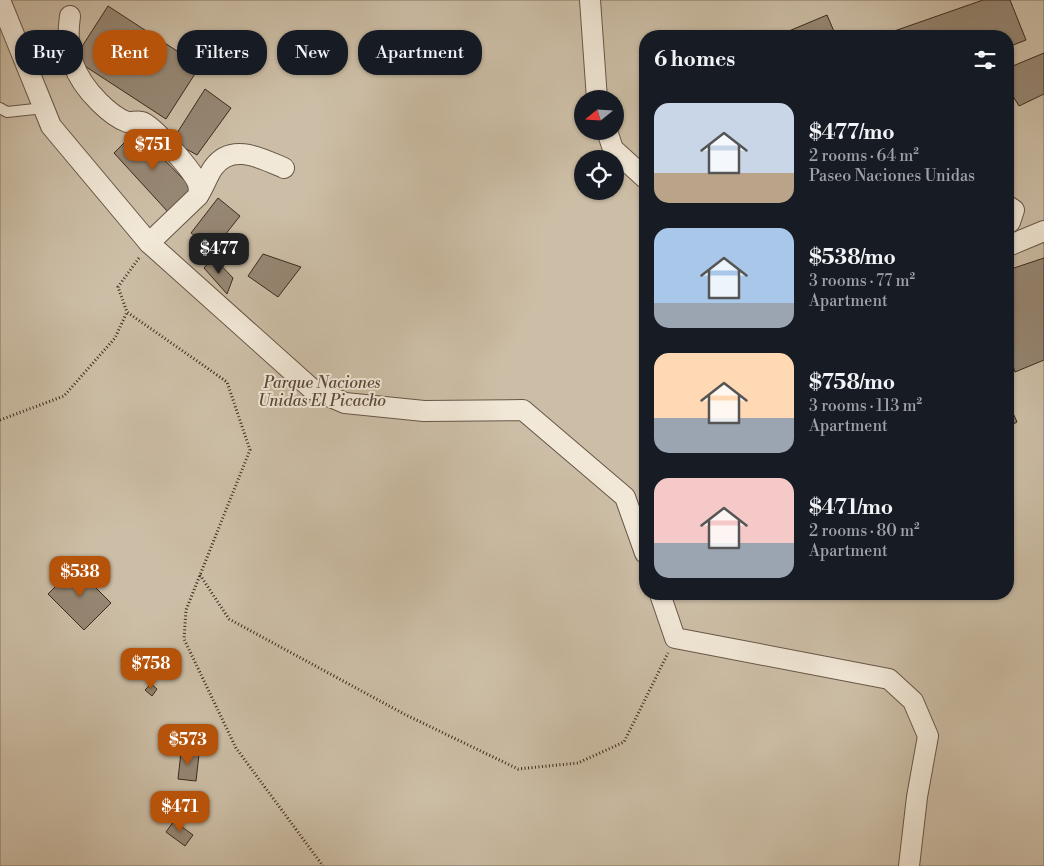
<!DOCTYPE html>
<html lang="en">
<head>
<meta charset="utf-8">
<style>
  body { margin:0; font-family:"Libre Bodoni",serif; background:#242831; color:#f1f3f6; height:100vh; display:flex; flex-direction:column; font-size:19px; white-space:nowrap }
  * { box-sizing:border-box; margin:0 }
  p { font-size:16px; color:#9ea1a6 }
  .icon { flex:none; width:28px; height:28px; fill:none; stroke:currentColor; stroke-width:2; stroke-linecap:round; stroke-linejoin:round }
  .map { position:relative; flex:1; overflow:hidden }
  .panel { position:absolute; left:639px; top:30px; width:375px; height:570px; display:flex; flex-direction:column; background:#171b24; border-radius:20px; box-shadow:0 1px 4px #0004 }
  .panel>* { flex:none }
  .hud { position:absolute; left:15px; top:30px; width:475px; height:45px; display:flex; gap:10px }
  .needle { width:32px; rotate:252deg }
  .buttons { position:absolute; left:574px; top:90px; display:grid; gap:10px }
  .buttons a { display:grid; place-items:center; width:50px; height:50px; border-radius:50%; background:#171b24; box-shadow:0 1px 4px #0004; font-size:25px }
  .price { position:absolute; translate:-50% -42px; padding:0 11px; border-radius:10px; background:#b45309; color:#fff; font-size:16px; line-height:32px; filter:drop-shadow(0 1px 2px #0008) }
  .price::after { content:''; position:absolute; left:50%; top:30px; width:15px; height:11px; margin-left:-8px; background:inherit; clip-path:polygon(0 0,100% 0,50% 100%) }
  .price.active { background:#222; color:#fff }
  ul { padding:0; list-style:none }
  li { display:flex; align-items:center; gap:15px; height:125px; padding:0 15px }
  li span { display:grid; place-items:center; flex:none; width:140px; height:100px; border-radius:15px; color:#555 }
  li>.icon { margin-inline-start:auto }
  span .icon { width:60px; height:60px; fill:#fffc; stroke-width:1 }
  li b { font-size:21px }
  h2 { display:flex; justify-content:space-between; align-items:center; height:60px; padding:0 15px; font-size:21px }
  .pill { padding:0 18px; border-radius:20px; background:#171b24; box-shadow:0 1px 4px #0004; font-size:18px; line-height:45px }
  .pill.active { background:#b45309; color:#fff }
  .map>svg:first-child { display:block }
  .green { fill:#ccbea6; stroke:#847462; fill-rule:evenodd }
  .building { fill:#968774; stroke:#3c2a1f }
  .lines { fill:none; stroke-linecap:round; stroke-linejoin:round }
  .lane-casing { stroke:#675648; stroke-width:12 }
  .street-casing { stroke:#675648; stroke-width:22 }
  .path { stroke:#3c2a1f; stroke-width:3; stroke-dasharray:1 2.5; stroke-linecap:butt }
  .lane { stroke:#f1e8d7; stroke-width:10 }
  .street { stroke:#f1e8d7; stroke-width:20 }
  .labels { text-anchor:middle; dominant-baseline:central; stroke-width:4; stroke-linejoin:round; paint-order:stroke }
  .park-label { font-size:16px; font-style:italic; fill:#59483a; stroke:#f1e8d7 }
</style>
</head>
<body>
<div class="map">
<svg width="1044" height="866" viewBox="0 0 1044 866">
  <rect width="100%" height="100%" fill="#e9dcc2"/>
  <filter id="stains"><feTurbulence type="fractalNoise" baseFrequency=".004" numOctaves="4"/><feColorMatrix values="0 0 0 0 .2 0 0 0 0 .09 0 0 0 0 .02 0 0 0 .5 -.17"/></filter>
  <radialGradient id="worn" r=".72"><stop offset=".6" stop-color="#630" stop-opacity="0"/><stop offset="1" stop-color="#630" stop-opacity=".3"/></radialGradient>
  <path class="green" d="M0,0H1044V866H0ZM645,36H1008V594H645ZM582,99H615V131H582ZM582,159H615V191H582Z"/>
  <g class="building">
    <path d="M983,0H1010L1026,40L1008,47V36H880Z"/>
    <path d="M108,6L200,66L166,119L74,59Z"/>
    <path d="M827,15L836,36H777Z"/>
    <path d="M1044,53V94L1019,106L1008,88V68Z"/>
    <path d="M205,89L231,108L197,155L172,141Z"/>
    <path d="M136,131L192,188L168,212L114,153Z"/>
    <path d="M218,198L240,216L213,250L191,233Z"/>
    <path d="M263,254L301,267L278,297L248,276Z"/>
    <path d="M213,257L233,278L227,294L204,268Z"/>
    <path d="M1044,258V360L1015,372L1008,350V270Z"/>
    <path d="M1008,402L1017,422L1008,427Z"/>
    <path d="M75,567L111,603L84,630L48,594Z"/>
    <path d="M151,684L157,689L152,696L145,690Z"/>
    <path d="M181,752L199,754L196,781L178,779Z"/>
    <path d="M174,821L193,835L185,846L166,832Z"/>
  </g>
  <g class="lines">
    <defs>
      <path id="lane" d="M0,108L7,112L44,108"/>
      <g id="street">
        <path d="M0,0L51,126L149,243L312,389L345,403L424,411L523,410L625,497L645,553"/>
        <path d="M590,0L597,99"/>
        <path d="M70,16C65,52 73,76 99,102C107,110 116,118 127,122C132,123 138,120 142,122C154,126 194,172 198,184C199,188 199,192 198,196L149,243"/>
        <path d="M607,131L613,149L645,178"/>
        <path d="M198,196C204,187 207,177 213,168C231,142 261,158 284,168"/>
        <path d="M1008,206L1014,210L1010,222L1008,223"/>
        <path d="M1008,246L1044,231"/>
        <path d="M660,594L675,638L889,679L913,701L928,736L917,797L909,866"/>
      </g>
    </defs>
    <use href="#lane" class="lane-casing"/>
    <use href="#street" class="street-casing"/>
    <g class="path">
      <path d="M139,258L118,287L127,312L227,382L250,450L186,610L184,639L236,748L323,866"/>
      <path d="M0,420L64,396L115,338L127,312"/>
      <path d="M200,575L229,619L404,714L518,769L578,763L624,742L668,653"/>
    </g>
    <use href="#lane" class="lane"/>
    <use href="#street" class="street"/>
  </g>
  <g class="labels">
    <g class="park-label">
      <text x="322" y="383">Parque Naciones<tspan x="322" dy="18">Unidas El Picacho</tspan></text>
    </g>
  </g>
  <rect width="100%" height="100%" filter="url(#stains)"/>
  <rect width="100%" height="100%" fill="url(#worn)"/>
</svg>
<div class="buttons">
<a><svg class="needle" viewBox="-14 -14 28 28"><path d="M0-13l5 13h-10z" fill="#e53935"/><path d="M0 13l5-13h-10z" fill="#9ea1a6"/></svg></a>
<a><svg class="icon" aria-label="locate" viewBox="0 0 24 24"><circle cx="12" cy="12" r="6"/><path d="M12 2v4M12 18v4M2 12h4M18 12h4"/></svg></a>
</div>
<b class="price" style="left:153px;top:171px">$751</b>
<b class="price active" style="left:219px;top:275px">$477</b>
<b class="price" style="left:80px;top:598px">$538</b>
<b class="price" style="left:151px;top:690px">$758</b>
<b class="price" style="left:188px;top:766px">$573</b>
<b class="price" style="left:180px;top:833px">$471</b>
<div class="hud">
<a class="pill">Buy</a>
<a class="pill active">Rent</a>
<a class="pill">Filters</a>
<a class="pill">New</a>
<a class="pill">Apartment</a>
</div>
<section class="panel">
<h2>6 homes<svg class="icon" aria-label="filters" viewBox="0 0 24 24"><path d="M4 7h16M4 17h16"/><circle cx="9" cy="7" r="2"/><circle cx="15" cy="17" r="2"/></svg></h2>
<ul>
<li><span style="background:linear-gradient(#c9d6e8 70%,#b9a48a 0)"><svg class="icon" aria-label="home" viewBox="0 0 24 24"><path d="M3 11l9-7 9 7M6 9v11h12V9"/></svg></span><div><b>$477/mo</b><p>2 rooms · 64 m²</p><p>Paseo Naciones Unidas</p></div></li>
<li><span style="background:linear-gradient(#a9c7e8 75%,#9aa5b1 0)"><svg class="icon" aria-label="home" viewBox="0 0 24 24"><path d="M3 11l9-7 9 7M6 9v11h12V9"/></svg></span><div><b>$538/mo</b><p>3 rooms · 77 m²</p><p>Apartment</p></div></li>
<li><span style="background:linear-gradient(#ffd9b3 65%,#9aa5b1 0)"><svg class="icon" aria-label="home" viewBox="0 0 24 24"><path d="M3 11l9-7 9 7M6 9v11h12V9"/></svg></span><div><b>$758/mo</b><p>3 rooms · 113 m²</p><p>Apartment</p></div></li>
<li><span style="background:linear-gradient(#f6c9c9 65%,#9aa5b1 0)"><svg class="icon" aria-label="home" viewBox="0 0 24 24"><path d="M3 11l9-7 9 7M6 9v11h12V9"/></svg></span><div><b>$471/mo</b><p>2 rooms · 80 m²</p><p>Apartment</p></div></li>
</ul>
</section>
</div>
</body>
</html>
